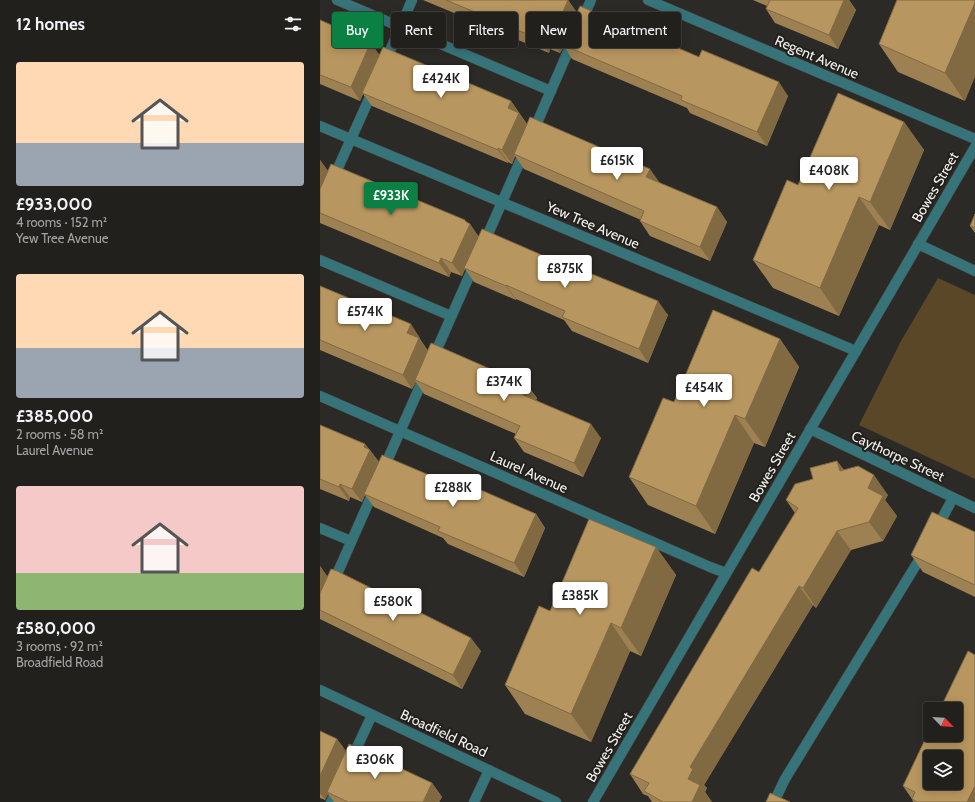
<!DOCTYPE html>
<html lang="en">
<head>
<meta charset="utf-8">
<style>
  body { margin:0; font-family:Cabin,sans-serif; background:#292826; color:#f1f3f6; height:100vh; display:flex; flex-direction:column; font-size:15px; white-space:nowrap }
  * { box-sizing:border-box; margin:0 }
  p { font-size:13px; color:#a2a3a4 }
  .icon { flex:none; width:22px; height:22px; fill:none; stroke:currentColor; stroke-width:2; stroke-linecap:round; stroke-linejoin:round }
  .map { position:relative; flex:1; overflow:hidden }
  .side { display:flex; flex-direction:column; background:#21201d; width:320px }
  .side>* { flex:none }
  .top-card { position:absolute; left:12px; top:12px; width:380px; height:36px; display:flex; gap:8px }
  .needle { width:26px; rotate:115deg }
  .tools { position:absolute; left:603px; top:702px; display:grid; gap:8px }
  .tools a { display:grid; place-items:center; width:40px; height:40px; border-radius:4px; background:#21201d; box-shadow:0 2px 10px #0003,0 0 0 1px #3e3e3b; font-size:20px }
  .price { position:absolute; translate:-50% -34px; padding:0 9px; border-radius:4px; background:#fff; color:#222; font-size:13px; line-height:26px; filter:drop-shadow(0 1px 2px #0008) }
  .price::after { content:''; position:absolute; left:50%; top:24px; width:12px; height:9px; margin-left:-6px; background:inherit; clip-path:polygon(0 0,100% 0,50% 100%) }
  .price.selected { background:#0b8043; color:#fff }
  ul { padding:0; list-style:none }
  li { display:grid; align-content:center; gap:8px; height:212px; padding:0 16px }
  li span { display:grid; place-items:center; height:124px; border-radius:4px; color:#555 }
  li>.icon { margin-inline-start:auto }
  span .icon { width:72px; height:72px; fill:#fffc; stroke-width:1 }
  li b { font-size:17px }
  h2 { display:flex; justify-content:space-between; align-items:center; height:48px; padding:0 16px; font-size:17px }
  .pill { padding:0 14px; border-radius:4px; background:#21201d; box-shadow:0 2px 10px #0003,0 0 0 1px #3e3e3b; font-size:14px; line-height:36px }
  .pill.selected { background:#0b8043; color:#fff }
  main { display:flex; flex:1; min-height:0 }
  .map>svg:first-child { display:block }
  .green { fill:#5a4728 }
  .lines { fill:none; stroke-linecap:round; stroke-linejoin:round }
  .lane-casing { stroke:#484643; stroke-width:11 }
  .street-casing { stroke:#484643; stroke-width:11 }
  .lane { stroke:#36747a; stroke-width:10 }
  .street { stroke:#36747a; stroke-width:10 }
  .wall { fill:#9e8152 }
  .shaded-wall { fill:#816942 }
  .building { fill:#b8965f; stroke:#816942; fill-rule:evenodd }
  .labels { text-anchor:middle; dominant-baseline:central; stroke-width:4; stroke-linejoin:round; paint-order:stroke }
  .street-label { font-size:14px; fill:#f2f1ef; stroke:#22201d }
</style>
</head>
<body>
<main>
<section class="side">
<h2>12 homes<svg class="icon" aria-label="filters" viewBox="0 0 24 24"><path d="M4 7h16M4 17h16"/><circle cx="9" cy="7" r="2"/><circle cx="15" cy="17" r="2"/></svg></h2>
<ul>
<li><span style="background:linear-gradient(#ffd9b3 65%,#9aa5b1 0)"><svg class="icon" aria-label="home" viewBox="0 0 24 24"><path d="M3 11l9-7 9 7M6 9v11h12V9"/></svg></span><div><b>£933,000</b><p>4 rooms · 152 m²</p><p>Yew Tree Avenue</p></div></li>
<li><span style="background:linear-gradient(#ffd9b3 60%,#9aa5b1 0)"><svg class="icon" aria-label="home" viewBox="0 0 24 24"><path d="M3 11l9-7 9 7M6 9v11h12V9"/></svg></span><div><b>£385,000</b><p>2 rooms · 58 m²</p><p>Laurel Avenue</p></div></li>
<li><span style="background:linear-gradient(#f6c9c9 70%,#8fb573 0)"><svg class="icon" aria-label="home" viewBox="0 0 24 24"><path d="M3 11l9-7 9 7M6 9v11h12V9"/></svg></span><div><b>£580,000</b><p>3 rooms · 92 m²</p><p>Broadfield Road</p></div></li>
</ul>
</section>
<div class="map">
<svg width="655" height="802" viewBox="0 0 655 802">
  <rect width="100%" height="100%" fill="#2c2a27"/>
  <path class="green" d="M618,278L655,295V479L539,425L581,341Z"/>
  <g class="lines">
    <defs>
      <g id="lane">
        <path d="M17,0L231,91"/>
        <path d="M262,20L271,0"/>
        <path d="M65,62L92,0"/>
        <path d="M213,132L253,40"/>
        <path d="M13,179L54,88"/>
        <path d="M164,243L205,150"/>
        <path d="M0,260L131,316"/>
        <path d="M113,358L155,263"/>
        <path d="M63,470L105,375"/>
        <path d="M0,528L31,541"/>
        <path d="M617,528L633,498"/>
        <path d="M13,583L55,488"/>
        <path d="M31,760L52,715"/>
        <path d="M11,802L18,787"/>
        <path d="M454,802L465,779L604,552"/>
      </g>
      <g id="street">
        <path d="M328,0L655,139"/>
        <path d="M0,126L536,351"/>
        <path d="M598,244L655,271"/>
        <path d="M0,396L390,567L406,573"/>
        <path d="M490,429L655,508"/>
        <path d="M0,690L236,802"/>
        <path d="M154,802L169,770"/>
        <path d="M273,802L655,147"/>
      </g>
    </defs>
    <use href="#lane" class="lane-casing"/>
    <use href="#street" class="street-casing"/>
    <use href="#lane" class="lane"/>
    <use href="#street" class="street"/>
  </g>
  <g class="wall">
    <path d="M103,0H248L257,13L468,96L447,146L370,113L367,108L252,59L244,46L240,53L230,49L229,53Z"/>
    <path d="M433,0H529L536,10L518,49L455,23L446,9L447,6Z"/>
    <path d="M577,0L645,101L578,72L559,44Z"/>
    <path d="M0,20L59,54L191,101L207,124L340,183L397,207L407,222L390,261L330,236L320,221L321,220L204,169L195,156L192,164L188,162V163L52,106L43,94L40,101L0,84Z"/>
    <path d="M584,122L604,150L570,230L559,225L519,316L453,288L433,260L478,185Z"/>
    <path d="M0,160L8,171L146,222L150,224L158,236L348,315L328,363L252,331L244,320L196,299V300L154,282L145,269L142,276L131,272L129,277L0,223Z"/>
    <path d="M655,214V233L650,226Z"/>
    <path d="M0,286L100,338V339L108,351L207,385L217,398L216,400L281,438L263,477L204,452L194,438L196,434L104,394L96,382L92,389L0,350Z"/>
    <path d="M460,339L479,367L445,447L434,443L395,534L328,505L309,477L354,402Z"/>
    <path d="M0,425L45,444L59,462L137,487L216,514L225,528L204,577L128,544L123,538L54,507L45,495L42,502L30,497L29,501L0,489Z"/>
    <path d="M517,461L524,470L568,495L565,500L577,516L563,541L531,550L496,608L493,605L384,785L387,788L385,792L392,802H332L328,796L323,794L310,774L439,572L475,513L466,500Z"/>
    <path d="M655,532V597L603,572L591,555Z"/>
    <path d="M336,547L356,575L321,656L310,651L271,742L205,714L185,685L230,611Z"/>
    <path d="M0,566L7,576L161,651L142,689L0,619Z"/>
    <path d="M0,731L17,739L26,751L112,783L122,797L119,802H14L8,794L5,800L0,798Z"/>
    <path d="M583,786L655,802H593L592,799Z"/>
  </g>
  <g class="shaded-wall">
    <path d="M248,0L258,14L243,45L244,46L240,53L231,40Z"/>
    <path d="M524,0H529L536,10L518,49L509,35Z"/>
    <path d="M655,3V77L645,101L625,73Z"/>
    <path d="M221,35L230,49L229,53L219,39Z"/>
    <path d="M51,42L60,56L42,93L43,94L40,101L31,87Z"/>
    <path d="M459,82L468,96L447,146L437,132Z"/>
    <path d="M191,101L208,126L194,154L195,157L192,164L182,150L188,108Z"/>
    <path d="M584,122L604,150L570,230L550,202Z"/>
    <path d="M178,148L188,162V163L178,150Z"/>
    <path d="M0,160L9,173L0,192Z"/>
    <path d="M330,169L340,183L326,177Z"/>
    <path d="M539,197L559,225L519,316L500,288Z"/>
    <path d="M397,207L407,222L390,261L380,247Z"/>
    <path d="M145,220L149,226L150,224L159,237L144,268L145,269L142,276L132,263Z"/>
    <path d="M121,258L131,272L129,277L119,263Z"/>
    <path d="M186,285L196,299V300L186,286Z"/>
    <path d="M338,301L348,315L328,363L319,349Z"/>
    <path d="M91,324L100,338V339L109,352L95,380L96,382L92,389L83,375L87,333Z"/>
    <path d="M460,339L479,367L445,447L425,419Z"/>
    <path d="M207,385L217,398L212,409L203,395Z"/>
    <path d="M415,415L434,443L395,534L376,506Z"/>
    <path d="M271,424L281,438L263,477L254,463Z"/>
    <path d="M45,444L50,450L60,463L44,494L45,495L42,502L32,489Z"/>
    <path d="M517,461L531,480L520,471Z"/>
    <path d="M554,475L568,495L565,500L577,516L563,541L549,522L548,488Z"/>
    <path d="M20,484L30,497L29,501L19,487Z"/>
    <path d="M216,514L225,528L204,577L194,563Z"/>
    <path d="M517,531L531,550L496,608L483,588Z"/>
    <path d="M336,547L356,575L321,656L301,628Z"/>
    <path d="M0,566L8,578L0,596Z"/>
    <path d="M479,586L493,605L384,785L387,788L385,792L392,802H372L368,779L370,767Z"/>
    <path d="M291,623L310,651L271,742L251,714Z"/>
    <path d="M151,638L161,651L142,689L133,675Z"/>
    <path d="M17,739L27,753L7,792L8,794L5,800L0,793V776Z"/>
    <path d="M112,783L122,797L119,802H103Z"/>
    <path d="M655,786V802H647Z"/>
  </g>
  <g class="building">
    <path d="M126,0H248L231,40L221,35L219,39Z"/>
    <path d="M450,0H524L509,35L446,9Z"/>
    <path d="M577,0H655V3L625,73L559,44Z"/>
    <path d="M260,6L379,57L382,50L459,82L437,132L361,100L362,96L243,45Z"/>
    <path d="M0,20L51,42L31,87L0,75Z"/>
    <path d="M63,47L191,101L188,108L199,113L182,150L178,148V150L42,93Z"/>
    <path d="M518,93L584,122L550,202L539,197L500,288L433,260L467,180L478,185Z"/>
    <path d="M210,117L330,169L326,177L397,207L380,247L320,221L324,211L194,154Z"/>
    <path d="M11,164L145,220V221L150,224L132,263L121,258L119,263L0,213V189Z"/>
    <path d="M655,214V228L650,226Z"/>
    <path d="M162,229L224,256V255L261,271L262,270L338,301L319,349L242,317L245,311L186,285V286L144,268Z"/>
    <path d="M0,286L91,324L87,333L99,338L83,375L0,340Z"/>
    <path d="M393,310L460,339L425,419L415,415L376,506L309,477L343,398L354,402Z"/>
    <path d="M111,343L207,385L203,395L271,424L254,463L194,438L200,426L95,380Z"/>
    <path d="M0,425L45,444L44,447L50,450L32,489L20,484L19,487L0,479Z"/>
    <path d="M62,455L137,487L140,481L216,514L194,563L118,531L120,527L44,494Z"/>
    <path d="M517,461L520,471L538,466L554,475L548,488L563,496L549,522L517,531L483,588L479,586L370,767L373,769L368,779L380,785L372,802H343L324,791L329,783L310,774L432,568L439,572L478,508L466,500L475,484L493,479L490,468Z"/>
    <path d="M612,512L655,532V585L591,555Z"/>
    <path d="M269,519L336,547L301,628L291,623L251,714L185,685L219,606L230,611Z"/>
    <path d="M11,569L17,571L151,638L133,675L0,610V593Z"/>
    <path d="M648,651L655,655V786L647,802H597L592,799L595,792L583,786L610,729V735H636V709H620ZM610,757H636V783H610Z"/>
    <path d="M0,731L17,739L0,776Z"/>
    <path d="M29,744L112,783L103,802H28L7,792Z"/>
    <path d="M450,793L470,802H446Z"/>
  </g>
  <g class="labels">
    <g class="street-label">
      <text transform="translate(497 57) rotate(23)">Regent Avenue</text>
      <text transform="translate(615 187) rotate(-60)">Bowes Street</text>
      <text transform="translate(273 225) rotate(23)">Yew Tree Avenue</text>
      <text transform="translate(578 456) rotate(25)">Caythorpe Street</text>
      <text transform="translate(452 467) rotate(-60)">Bowes Street</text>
      <text transform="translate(209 472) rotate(24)">Laurel Avenue</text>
      <text transform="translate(124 733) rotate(25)">Broadfield Road</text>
      <text transform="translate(289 747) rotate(-60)">Bowes Street</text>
    </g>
  </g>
</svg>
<div class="tools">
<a><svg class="needle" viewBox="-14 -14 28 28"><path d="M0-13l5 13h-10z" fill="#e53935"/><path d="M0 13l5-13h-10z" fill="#a2a3a4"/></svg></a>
<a><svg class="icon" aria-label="layers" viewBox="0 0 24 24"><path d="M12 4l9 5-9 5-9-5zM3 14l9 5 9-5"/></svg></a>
</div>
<b class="price" style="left:121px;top:99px">£424K</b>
<b class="price" style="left:297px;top:181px">£615K</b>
<b class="price" style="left:509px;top:191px">£408K</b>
<b class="price selected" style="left:71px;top:216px">£933K</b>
<b class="price" style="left:245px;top:289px">£875K</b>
<b class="price" style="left:45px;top:332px">£574K</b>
<b class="price" style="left:184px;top:402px">£374K</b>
<b class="price" style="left:384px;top:408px">£454K</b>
<b class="price" style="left:133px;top:508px">£288K</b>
<b class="price" style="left:260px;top:616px">£385K</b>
<b class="price" style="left:73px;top:622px">£580K</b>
<b class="price" style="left:55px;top:780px">£306K</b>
<div class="top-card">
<a class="pill selected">Buy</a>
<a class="pill">Rent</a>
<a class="pill">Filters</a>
<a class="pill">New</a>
<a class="pill">Apartment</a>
</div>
</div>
</main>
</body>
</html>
